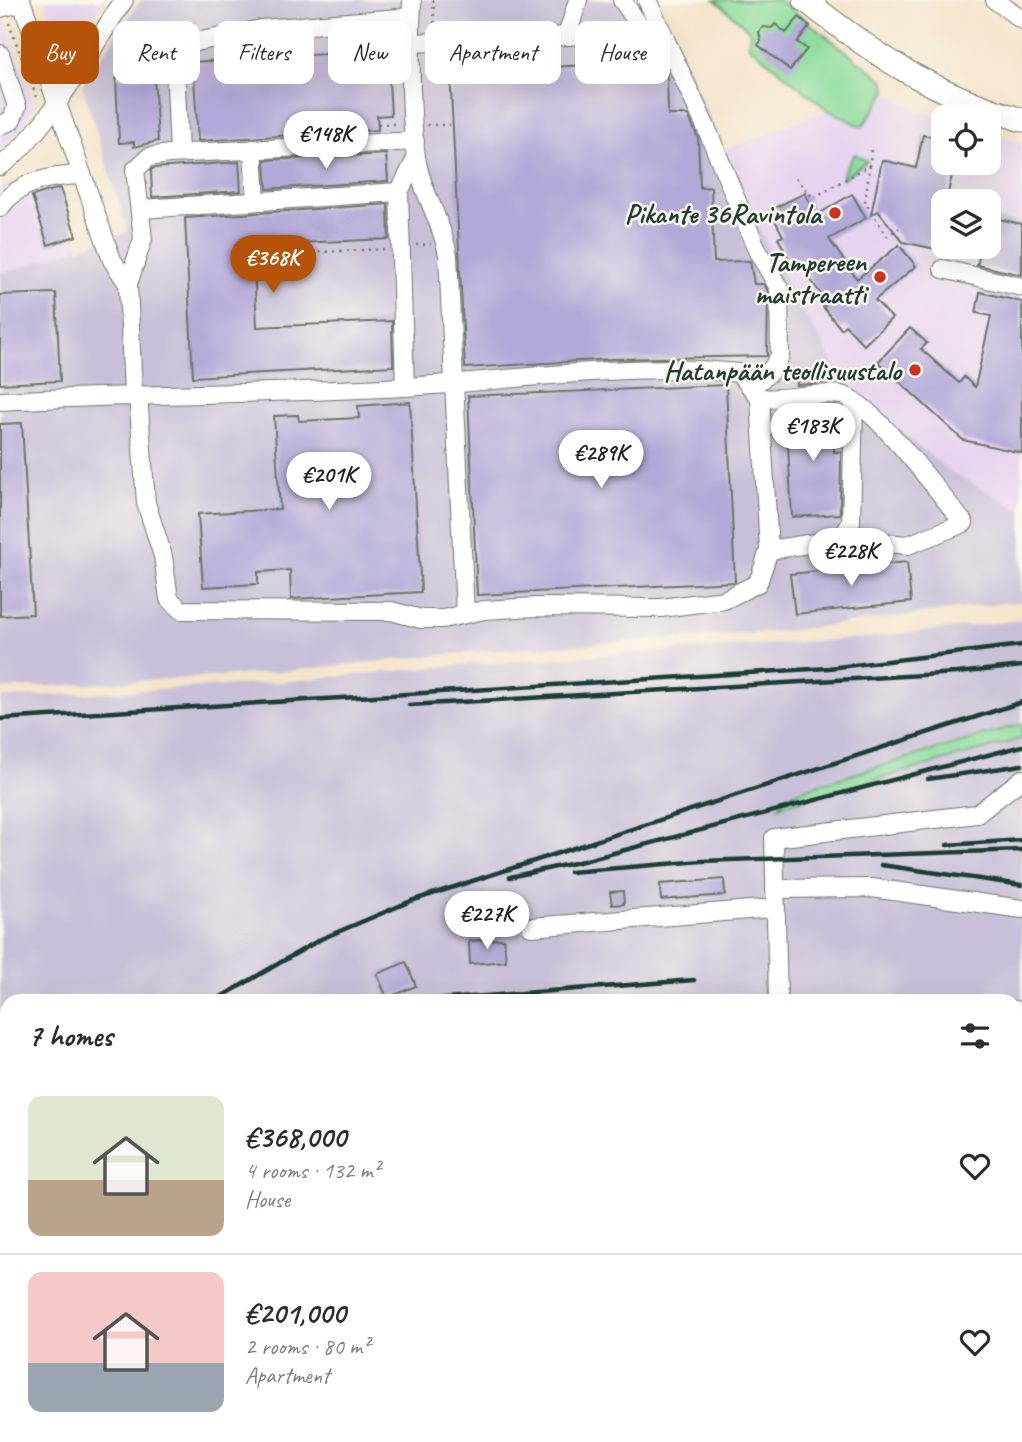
<!DOCTYPE html>
<html lang="en">
<head>
<meta charset="utf-8">
<style>
  body { margin:0; font-family:Caveat,sans-serif; background:#f7f7f7; color:#2b2b33; height:100vh; display:flex; flex-direction:column; font-size:26px; white-space:nowrap }
  * { box-sizing:border-box; margin:0 }
  p { font-size:23px; color:#7c7c81 }
  .icon { flex:none; width:38px; height:38px; fill:none; stroke:currentColor; stroke-width:2; stroke-linecap:round; stroke-linejoin:round }
  .map { position:relative; flex:1; overflow:hidden }
  .side { position:absolute; left:0px; top:994px; width:1022px; height:448px; display:flex; flex-direction:column; background:#fff; border-radius:21px 21px 0 0; box-shadow:0 7px 28px #0002 }
  .side>* { flex:none }
  .top-card { position:absolute; left:21px; top:21px; width:980px; height:63px; display:flex; gap:14px }
  .fabs { position:absolute; left:931px; top:105px; display:grid; gap:14px }
  .fabs a { display:grid; place-items:center; width:70px; height:70px; border-radius:14px; background:#fff; box-shadow:0 7px 28px #0002; font-size:35px }
  .price { position:absolute; translate:-50% -60px; padding:0 16px; border-radius:24px; background:#fff; color:#222; font-size:23px; line-height:46px; filter:drop-shadow(0 2px 4px #0008) }
  .price::after { content:''; position:absolute; left:50%; top:42px; width:21px; height:16px; margin-left:-10px; background:inherit; clip-path:polygon(0 0,100% 0,50% 100%) }
  .price.selected { background:#b45309; color:#fff }
  ul { padding:0; list-style:none }
  li { display:flex; align-items:center; gap:21px; height:175px; padding:0 28px }
  li+li { border-top:2px solid #e1e1e2 }
  li span { display:grid; place-items:center; flex:none; width:196px; height:140px; border-radius:14px; color:#555 }
  li>.icon { margin-inline-start:auto }
  span .icon { width:84px; height:84px; fill:#fffc; stroke-width:1 }
  li b { font-size:30px }
  h2 { display:flex; justify-content:space-between; align-items:center; height:84px; padding:0 28px; font-size:30px }
  .pill { padding:0 24px; border-radius:14px; background:#fff; box-shadow:0 7px 28px #0002; font-size:24px; line-height:63px }
  .pill.selected { background:#b45309; color:#fff }
  .map>svg:first-child { display:block }
  .built { fill:#e6d3f0; fill-rule:evenodd }
  .industrial { fill:#c8c0d8 }
  .green { fill:#8bdb9b; stroke:#558c68; stroke-width:2 }
  .water { fill:#59bdd7; stroke:#3c7d86; stroke-width:2 }
  .building { fill:#b2a9d8 }
  .lines { fill:none; stroke-linecap:round; stroke-linejoin:round }
  .minor-casing { stroke:#6a7768; stroke-width:20 }
  .major-casing { stroke:#6a7768; stroke-width:25 }
  .highway-casing { stroke:#6a7768; stroke-width:29 }
  .path { stroke:#6a7768; stroke-width:2.5; stroke-dasharray:2 5; stroke-linecap:butt }
  .minor { stroke:#fff; stroke-width:18 }
  .major { stroke:#fff; stroke-width:23 }
  .highway { stroke:#fff; stroke-width:26 }
  .rail { stroke:#1f3d34; stroke-width:4.5 }
  .poi-dot { fill:#c8321e; stroke:#fbf7ec; stroke-width:2.5 }
  .labels { text-anchor:middle; dominant-baseline:central; stroke-width:5; stroke-linejoin:round; paint-order:stroke }
  .poi-label { font-size:28px; font-weight:bold; fill:#1f3d34; stroke:#fbf7ec; text-anchor:end }
</style>
</head>
<body>
<div class="map">
<svg width="1022" height="1442" viewBox="0 0 1022 1442">
  <rect width="100%" height="100%" fill="#fbf7ec"/>
  <filter id="ink" filterUnits="userSpaceOnUse"><feTurbulence type="fractalNoise" baseFrequency=".0143" numOctaves="2"/><feDisplacementMap in="SourceGraphic" scale="14" xChannelSelector="R" yChannelSelector="G"/><feConvolveMatrix kernelMatrix="1 2 1 2 8 2 1 2 1" color-interpolation-filters="sRGB"/></filter>
  <filter id="wash" filterUnits="userSpaceOnUse"><feTurbulence type="fractalNoise" baseFrequency=".00686" numOctaves="4" result="noise"/><feDisplacementMap in="SourceGraphic" scale="28" xChannelSelector="R" yChannelSelector="G"/><feGaussianBlur stdDeviation="1.57" result="paint"/><feColorMatrix in="noise" values="0 0 0 0 0 0 0 0 0 0 0 0 0 0 0 0 0 1.4 0 .05"/><feComposite in="paint" operator="in"/></filter>
  <g filter="url(#wash)">
    <rect width="100%" height="100%" fill="#f5e3ca"/>
    <g class="built">
      <path d="M45,0H106L74,43L61,47Z"/>
      <path d="M0,8L34,106L23,127L0,148Z"/>
      <path d="M887,91L917,110L943,118V163H989V133L1022,144V511L948,470L850,391L770,253L724,150L828,110L862,127ZM943,201H989V247H943Z"/>
      <path d="M55,169L80,248L0,274V187Z"/>
    </g>
    <g class="industrial">
      <path d="M141,0H657L770,253L850,391L948,470L1022,511V601L786,631L471,652L256,674L0,689V274L128,232L82,85Z"/>
      <path d="M1022,620V724L807,788L787,796L779,804L1022,739V1040L1015,1036V1001H7V1181H0V698L256,684L472,664L864,638Z"/>
      <path d="M0,1297H7V1435H80L81,1442H0Z"/>
    </g>
    <g class="green">
      <path d="M715,0H779L884,80L887,91L862,127L828,110L749,46L750,31Z"/>
      <path d="M855,154L867,161L843,178L844,170Z"/>
      <path d="M1022,724V739L779,806L787,796L807,788Z"/>
      <path d="M1022,1200L1019,1307H1015V1201Z"/>
      <path d="M1022,1338V1442H987L984,1435H1015V1339Z"/>
      <path d="M80,1435H111L113,1442H81Z"/>
      <path d="M373,1435H530L531,1442H378Z"/>
    </g>
    <path class="water" d="M530,1435H984L987,1442H531Z"/>
    <g id="blocks">
      <g class="building">
        <path d="M799,17L810,26L797,42L807,49L790,70L758,45L761,41L759,32L763,27L772,28L775,24L786,33Z"/>
        <path d="M194,23L196,30L182,33L181,27Z"/>
        <path d="M372,51L373,64L388,63L391,115L377,116L378,130L198,141L193,62Z"/>
        <path d="M663,62L667,69L668,115H688L698,138L700,188L711,187L714,262L750,261L754,284H764L768,291L767,356L613,359L465,368L450,71Z"/>
        <path d="M154,77L158,141L134,147V142L119,143L116,79Z"/>
        <path d="M923,135L943,139V163H955L946,201H943L936,249L903,242L878,211L871,215L882,160L916,168Z"/>
        <path d="M386,154L388,181L267,189L265,160Z"/>
        <path d="M239,162L241,191L152,197L151,170L154,168Z"/>
        <path d="M60,188L76,236L48,245L32,196Z"/>
        <path d="M805,193L815,216L852,194L866,218L829,239L857,279L899,245L916,266L875,300L892,318L864,345L845,325L841,329L823,307L828,304L796,259L791,262L778,238L783,236L770,210Z"/>
        <path d="M388,204L389,239L253,245L257,327L392,321L393,366L193,377L185,218Z"/>
        <path d="M989,217L1022,224V275L977,265L982,247H989Z"/>
        <path d="M980,292L1022,302V453L963,440L878,362L910,328L927,343L921,349L959,383L964,377L975,387L991,316L976,313Z"/>
        <path d="M56,293L60,381L0,384V295Z"/>
        <path d="M823,373L824,383L797,385L796,374Z"/>
        <path d="M726,385L735,582L477,595L468,396Z"/>
        <path d="M410,402L421,592L291,599L290,570L258,572V584L203,587L198,514L280,509L274,416L298,415L299,421L359,418L358,406Z"/>
        <path d="M821,406L831,407L834,452H841L840,514L792,517L786,410Z"/>
        <path d="M22,423L33,614L0,616V424Z"/>
        <path d="M907,562L911,602L795,614L790,574Z"/>
        <path d="M724,879L725,895L661,900L660,884Z"/>
        <path d="M623,891L624,904L612,905L610,892Z"/>
        <path d="M504,939L506,961L470,964L469,941Z"/>
        <path d="M406,962L416,986L387,998L377,974Z"/>
      </g>
    </g>
  </g>
  <g filter="url(#ink)">
    <use href="#blocks" fill-opacity="0" stroke="#6a7768" stroke-width="2"/>
    <g class="lines">
      <defs>
        <g id="minor">
          <path d="M21,0L112,260L128,284"/>
          <path d="M412,0C410,51 409,106 416,157C421,191 442,221 448,255L465,614"/>
          <path d="M647,0L706,127L758,252L779,288L780,356L769,373L753,386"/>
          <path d="M995,0L1022,20"/>
          <path d="M0,8L22,3"/>
          <path d="M567,36L578,0"/>
          <path d="M411,43L635,33L639,25L622,0"/>
          <path d="M0,54L17,107L11,121L0,125"/>
          <path d="M253,149L256,201"/>
          <path d="M179,153L175,64L178,52L186,44L261,29L411,17"/>
          <path d="M0,166C43,138 93,45 124,0"/>
          <path d="M0,208C18,181 51,176 82,175"/>
          <path d="M141,209L399,192"/>
          <path d="M943,269L1022,287"/>
          <path d="M405,387L399,192L416,159"/>
          <path d="M133,394L128,284L143,239L135,170L149,157L169,154L415,141"/>
          <path d="M760,398C787,401 814,391 841,395C872,401 941,496 964,523L908,545L841,539L769,550"/>
          <path d="M0,401C135,394 270,394 404,387C515,381 627,361 739,373L760,398L769,550L758,583L724,600L661,608L536,607L484,610L443,619H421L391,611L181,610L169,599L163,556L146,503L138,394"/>
          <path d="M841,539L851,523L854,404"/>
          <path d="M775,889L872,888L1022,909"/>
          <path d="M531,927L776,908"/>
          <path d="M778,1001L774,838L977,814L1022,779"/>
          <path d="M1015,1010L1022,1012"/>
          <path d="M0,1108L7,1107"/>
          <path d="M366,1435L372,1442"/>
        </g>
        <g id="major">
          <path d="M805,0C881,60 929,91 1022,120"/>
          <path d="M126,1435L128,1442"/>
        </g>
        <g id="highway">
          <path d="M1015,1146L1022,1145"/>
          <path d="M1015,1175H1022"/>
          <path d="M0,1223L7,1222"/>
          <path d="M0,1259H7"/>
        </g>
      </defs>
      <use href="#minor" class="minor-casing"/>
      <use href="#major" class="major-casing"/>
      <use href="#highway" class="highway-casing"/>
      <g class="path">
        <path d="M433,0L435,28"/>
        <path d="M9,23L38,102"/>
        <path d="M378,124H396"/>
        <path d="M427,125H452"/>
        <path d="M870,165L865,202L887,236L899,228"/>
        <path d="M796,178L813,198L870,165L871,148"/>
        <path d="M416,245L431,244"/>
        <path d="M277,254L385,249"/>
        <path d="M0,1194H7"/>
        <path d="M0,1291L7,1290"/>
        <path d="M1015,1312L1022,1316"/>
        <path d="M1015,1425L1020,1442"/>
        <path d="M94,1435L96,1442"/>
        <path d="M515,1435L517,1442"/>
      </g>
      <use href="#minor" class="minor"/>
      <use href="#major" class="major"/>
      <use href="#highway" class="highway"/>
      <g class="rail">
        <path d="M409,705L957,673L1022,666"/>
        <path d="M0,719L829,668L1022,645"/>
        <path d="M928,779L1022,765"/>
        <path d="M947,845L1022,840"/>
        <path d="M881,865L1022,885"/>
        <path d="M570,872L702,861L1022,850"/>
        <path d="M510,877L583,861L1022,746"/>
        <path d="M214,1001L321,939L411,901L1022,702"/>
        <path d="M420,1001L694,980"/>
        <path d="M0,1083L7,1082"/>
        <path d="M0,1093H7"/>
        <path d="M0,1129L7,1128"/>
        <path d="M0,1153L7,1154"/>
      </g>
    </g>
  </g>
  <g class="poi-dot">
    <circle cx="835" cy="213" r="7"/>
    <circle cx="880" cy="277" r="7"/>
    <circle cx="915" cy="370" r="7"/>
  </g>
  <g class="labels">
    <g class="poi-label">
      <text x="821" y="213">Pikante 36Ravintola</text>
      <text x="866" y="261">Tampereen<tspan x="866" dy="32">maistraatti</tspan></text>
      <text x="901" y="370">Hatanpään teollisuustalo</text>
    </g>
  </g>
</svg>
<div class="fabs">
<a><svg class="icon" aria-label="locate" viewBox="0 0 24 24"><circle cx="12" cy="12" r="6"/><path d="M12 2v4M12 18v4M2 12h4M18 12h4"/></svg></a>
<a><svg class="icon" aria-label="layers" viewBox="0 0 24 24"><path d="M12 4l9 5-9 5-9-5zM3 14l9 5 9-5"/></svg></a>
</div>
<b class="price" style="left:326px;top:171px">€148K</b>
<b class="price selected" style="left:273px;top:295px">€368K</b>
<b class="price" style="left:813px;top:463px">€183K</b>
<b class="price" style="left:601px;top:490px">€289K</b>
<b class="price" style="left:329px;top:512px">€201K</b>
<b class="price" style="left:851px;top:588px">€228K</b>
<b class="price" style="left:487px;top:951px">€227K</b>
<div class="top-card">
<a class="pill selected">Buy</a>
<a class="pill">Rent</a>
<a class="pill">Filters</a>
<a class="pill">New</a>
<a class="pill">Apartment</a>
<a class="pill">House</a>
</div>
<section class="side">
<h2>7 homes<svg class="icon" aria-label="filters" viewBox="0 0 24 24"><path d="M4 7h16M4 17h16"/><circle cx="9" cy="7" r="2"/><circle cx="15" cy="17" r="2"/></svg></h2>
<ul>
<li><span style="background:linear-gradient(#dfe7d0 60%,#b9a48a 0)"><svg class="icon" aria-label="home" viewBox="0 0 24 24"><path d="M3 11l9-7 9 7M6 9v11h12V9"/></svg></span><div><b>€368,000</b><p>4 rooms · 132 m²</p><p>House</p></div><svg class="icon" aria-label="heart" viewBox="0 0 24 24"><path d="M12 20l-8-8c-3-5 5-10 8-4 3-6 11-1 8 4z"/></svg></li>
<li><span style="background:linear-gradient(#f6c9c9 65%,#9aa5b1 0)"><svg class="icon" aria-label="home" viewBox="0 0 24 24"><path d="M3 11l9-7 9 7M6 9v11h12V9"/></svg></span><div><b>€201,000</b><p>2 rooms · 80 m²</p><p>Apartment</p></div><svg class="icon" aria-label="heart" viewBox="0 0 24 24"><path d="M12 20l-8-8c-3-5 5-10 8-4 3-6 11-1 8 4z"/></svg></li>
</ul>
</section>
</div>
</body>
</html>
